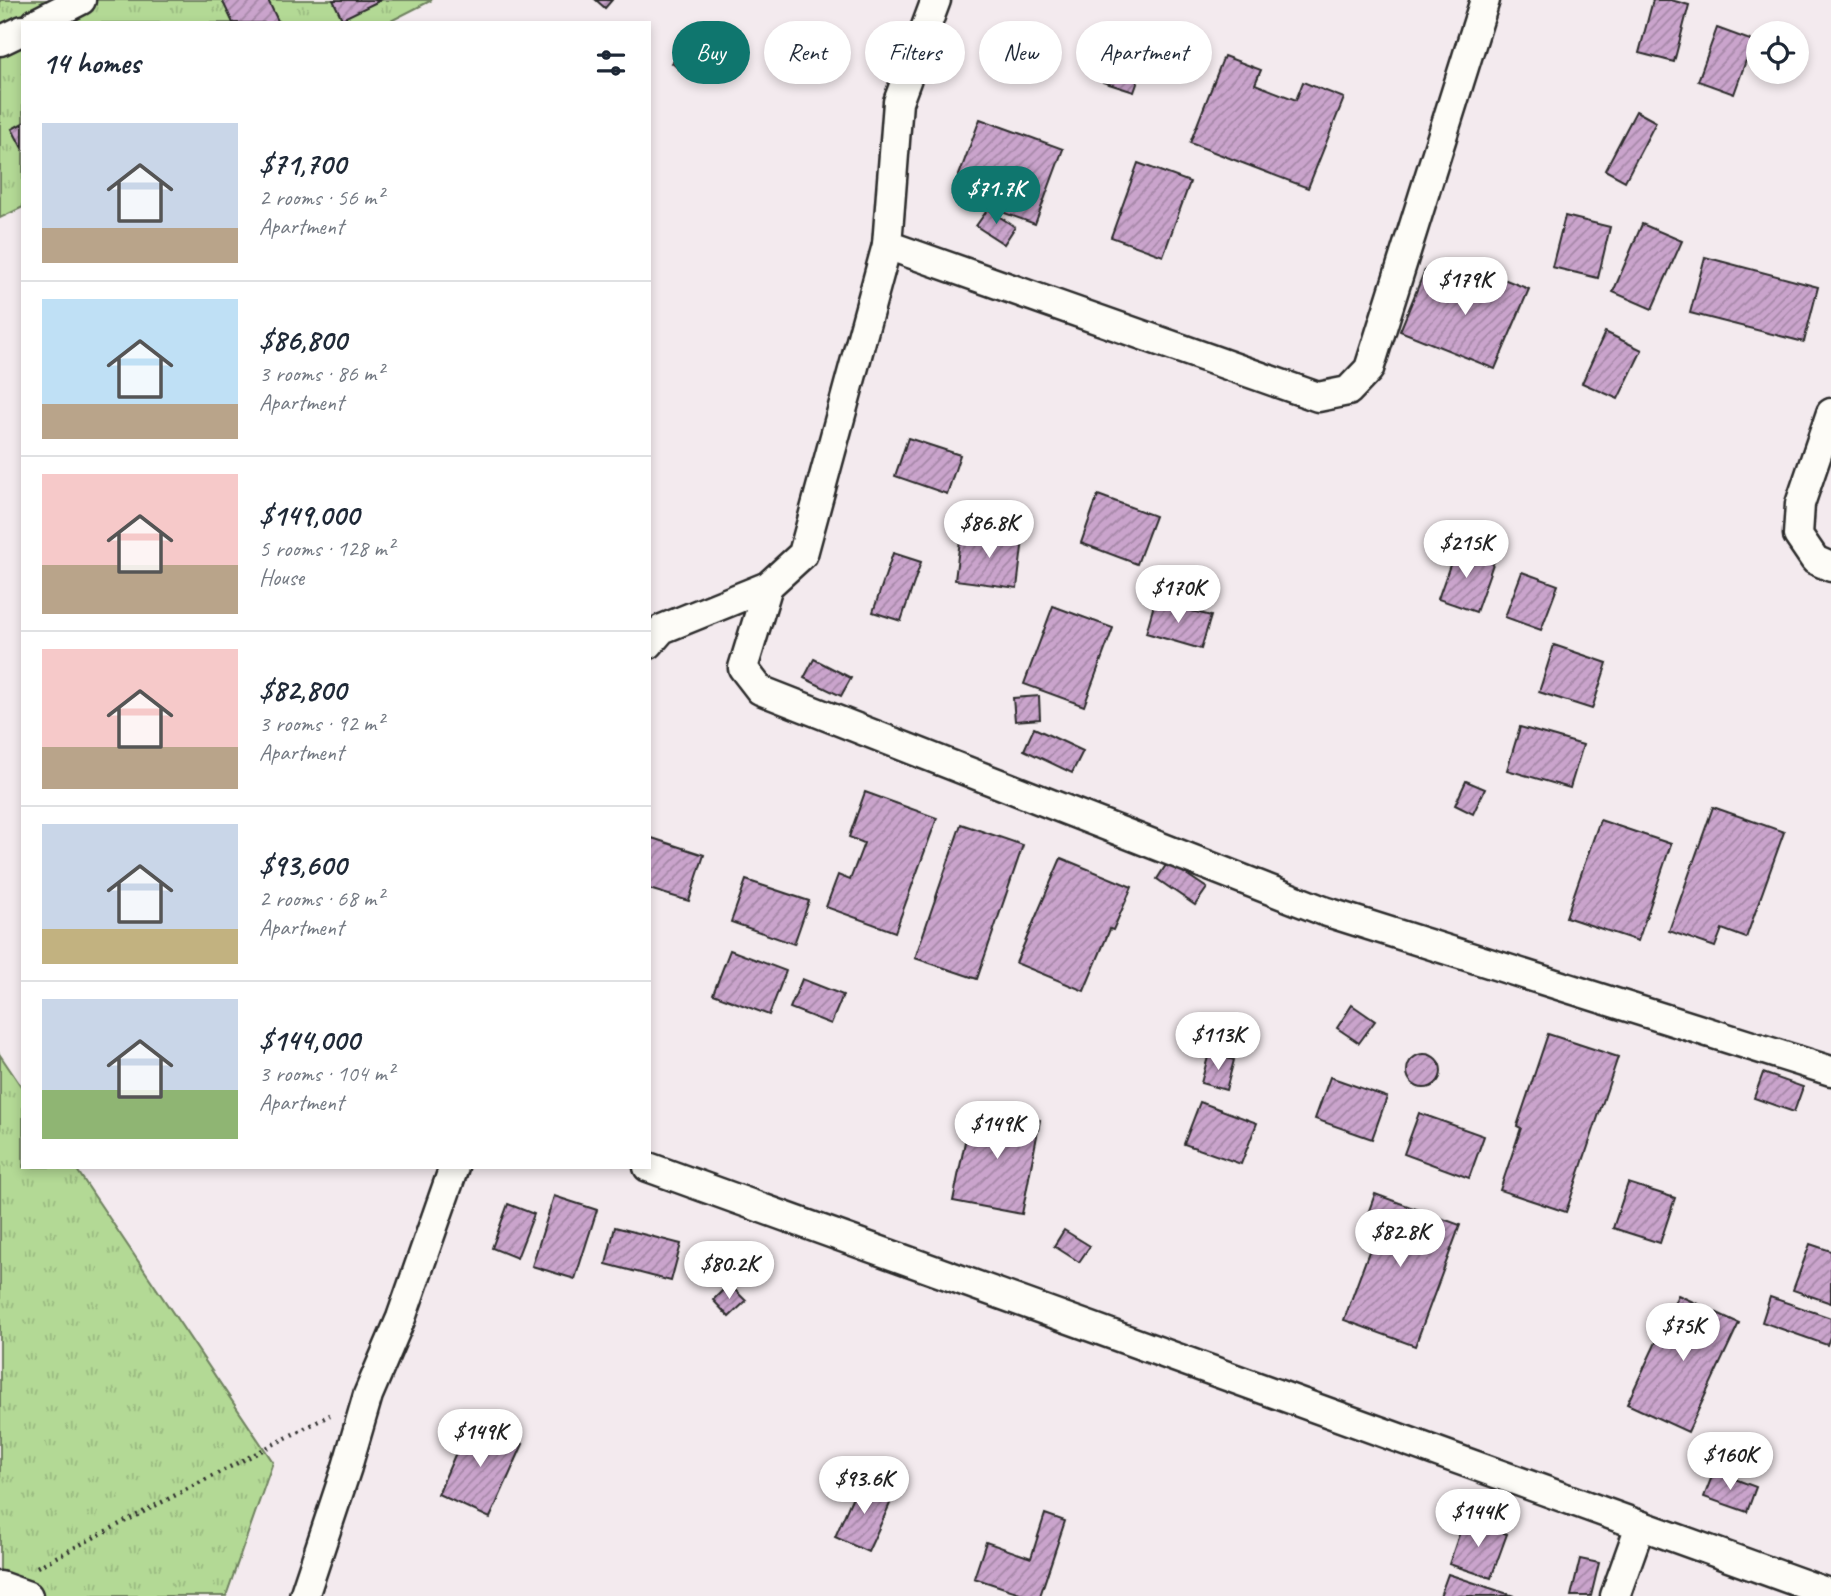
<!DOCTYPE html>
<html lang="en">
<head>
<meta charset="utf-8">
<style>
  body { margin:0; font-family:Caveat,sans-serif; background:#f6f6f7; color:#1f2937; height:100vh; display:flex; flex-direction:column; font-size:26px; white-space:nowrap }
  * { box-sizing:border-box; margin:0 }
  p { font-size:23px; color:#747a83 }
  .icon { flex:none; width:38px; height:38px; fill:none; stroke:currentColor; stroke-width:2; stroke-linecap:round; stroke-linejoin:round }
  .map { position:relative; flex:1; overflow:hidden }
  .panel { position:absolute; left:21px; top:21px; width:630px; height:1148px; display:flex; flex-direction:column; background:#fff; border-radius:0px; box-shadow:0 4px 10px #0003 }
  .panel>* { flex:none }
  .hud { position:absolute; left:672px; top:21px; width:665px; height:63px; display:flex; gap:14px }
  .buttons { position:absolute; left:1746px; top:21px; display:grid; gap:14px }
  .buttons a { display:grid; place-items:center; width:63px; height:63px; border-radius:50%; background:#fff; box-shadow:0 4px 10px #0003; font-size:35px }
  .price { position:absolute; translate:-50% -60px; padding:0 16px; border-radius:24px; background:#fff; color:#222; font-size:23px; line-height:46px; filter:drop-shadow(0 2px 4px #0008) }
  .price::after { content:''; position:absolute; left:50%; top:42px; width:21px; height:16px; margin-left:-10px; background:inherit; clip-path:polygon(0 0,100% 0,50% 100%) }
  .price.active { background:#0f766e; color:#fff }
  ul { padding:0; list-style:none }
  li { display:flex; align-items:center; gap:21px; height:175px; padding:0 21px }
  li+li { border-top:2px solid #e0e1e3 }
  li span { display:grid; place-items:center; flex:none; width:196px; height:140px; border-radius:0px; color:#555 }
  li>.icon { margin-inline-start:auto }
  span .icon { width:84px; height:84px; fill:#fffc; stroke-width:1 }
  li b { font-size:30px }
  h2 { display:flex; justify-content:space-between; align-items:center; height:84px; padding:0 21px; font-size:30px }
  .tag { padding:0 24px; border-radius:32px; background:#fff; box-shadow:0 4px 10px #0003; font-size:24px; line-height:63px }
  .tag.active { background:#0f766e; color:#fff }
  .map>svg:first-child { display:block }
  .grass { fill:url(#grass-tufts); stroke:#6f8260; stroke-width:2 }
  .building { fill:url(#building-hatch); stroke:#2b2b2b; stroke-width:2 }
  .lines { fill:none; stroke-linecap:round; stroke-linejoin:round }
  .street-casing { stroke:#2b2b2b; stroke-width:33 }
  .path { stroke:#2b2b2b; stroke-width:4.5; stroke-dasharray:2 5; stroke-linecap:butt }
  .street { stroke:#fdfcf7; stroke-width:28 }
</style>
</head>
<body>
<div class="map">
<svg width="1831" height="1596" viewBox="0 0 1831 1596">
  <defs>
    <pattern id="grass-tufts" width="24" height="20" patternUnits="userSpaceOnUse" patternTransform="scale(1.75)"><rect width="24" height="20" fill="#b3d995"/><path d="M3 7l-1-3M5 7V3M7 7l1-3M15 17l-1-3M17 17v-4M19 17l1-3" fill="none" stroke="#9aba81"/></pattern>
    <pattern id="building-hatch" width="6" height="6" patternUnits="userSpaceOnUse" patternTransform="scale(1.75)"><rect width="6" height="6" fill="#caa4cc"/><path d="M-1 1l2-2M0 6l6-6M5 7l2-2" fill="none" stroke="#a486a6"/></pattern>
  </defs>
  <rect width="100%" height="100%" fill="#f3eaee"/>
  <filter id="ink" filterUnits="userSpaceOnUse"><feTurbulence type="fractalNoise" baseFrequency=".0143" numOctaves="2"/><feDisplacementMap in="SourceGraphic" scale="14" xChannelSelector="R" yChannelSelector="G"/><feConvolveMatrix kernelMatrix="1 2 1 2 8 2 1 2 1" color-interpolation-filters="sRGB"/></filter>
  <g filter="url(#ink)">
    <g class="grass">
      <path d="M0,0H432L387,23H23V207L0,218Z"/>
      <path d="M0,1055L23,1089V1167H75L273,1462L226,1596H0Z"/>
    </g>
    <g class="building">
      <path d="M222,0H268L279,23H233Z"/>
      <path d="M333,0H381L342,19Z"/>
      <path d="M596,0H612L605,8Z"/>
      <path d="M1653,0H1671L1689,5L1674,62L1639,53Z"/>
      <path d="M1123,28L1153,39L1134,92L1103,82Z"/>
      <path d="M1717,28L1753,41L1734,94L1698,81Z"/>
      <path d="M685,49L703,64L690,79L672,63Z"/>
      <path d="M1224,56L1261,70L1255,84L1296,100L1303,82L1344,98L1308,188L1190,143Z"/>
      <path d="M1636,111L1656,122L1625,181L1605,170Z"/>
      <path d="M980,119L1063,149L1035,224L952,194Z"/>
      <path d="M23,123V150L12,129Z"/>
      <path d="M1138,163L1190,182L1163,256L1111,237Z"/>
      <path d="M988,209L1015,227L1004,244L976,226Z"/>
      <path d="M1565,216L1610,227L1598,278L1552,267Z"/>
      <path d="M1642,224L1682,241L1652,309L1613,292Z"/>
      <path d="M1705,257L1818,287L1804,342L1690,313Z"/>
      <path d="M1425,270L1493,297L1501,278L1529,289L1495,369L1400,331Z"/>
      <path d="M1605,332L1642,350L1618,399L1582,383Z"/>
      <path d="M908,438L960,455L947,494L895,476Z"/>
      <path d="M1098,495L1155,516L1137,564L1081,543Z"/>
      <path d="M961,532L1023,539L1017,588L955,580Z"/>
      <path d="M1456,548L1494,561L1476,612L1438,599Z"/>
      <path d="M893,553L921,562L901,621L873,612Z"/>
      <path d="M1522,572L1558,585L1541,630L1505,617Z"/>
      <path d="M1155,601L1211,616L1201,649L1146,633Z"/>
      <path d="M1053,606L1113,628L1084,706L1024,684Z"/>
      <path d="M1554,645L1607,663L1592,709L1539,692Z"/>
      <path d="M814,659L851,678L841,696L804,678Z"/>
      <path d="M1039,696L1040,719L1015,721L1013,698Z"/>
      <path d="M1520,727L1583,745L1570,788L1507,770Z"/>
      <path d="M1034,728L1083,751L1072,773L1024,750Z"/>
      <path d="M1466,781L1485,789L1473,814L1455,805Z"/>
      <path d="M865,792L937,818L895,932L826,907L838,875L850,880L864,843L849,837Z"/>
      <path d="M1713,807L1784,832L1746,938L1722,929L1715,947L1669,931Z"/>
      <path d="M1600,820L1671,844L1638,941L1566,917Z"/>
      <path d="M961,824L1023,845L977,979L915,958Z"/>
      <path d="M652,838L704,855L689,901L649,889V845Z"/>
      <path d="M1061,858L1132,887L1113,930L1110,929L1084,991L1016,963Z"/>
      <path d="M1168,862L1207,888L1195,905L1157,879Z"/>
      <path d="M746,880L809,901L794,944L731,922Z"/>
      <path d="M730,950L786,971L769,1015L713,994Z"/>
      <path d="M802,979L843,995L831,1024L790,1008Z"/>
      <path d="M1352,1005L1375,1021L1359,1043L1337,1028Z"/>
      <path d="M1548,1034L1618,1057L1566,1212L1500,1190L1521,1128L1517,1126Z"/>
      <path d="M1209,1053L1234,1060L1226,1090L1201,1083Z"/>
      <circle cx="1424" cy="1071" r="17"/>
      <path d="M1763,1073L1803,1087L1794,1112L1754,1098Z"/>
      <path d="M1330,1077L1387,1097L1372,1139L1315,1119Z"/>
      <path d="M1200,1102L1257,1123L1241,1164L1184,1144Z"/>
      <path d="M972,1107L1040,1120L1022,1214L953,1201Z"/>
      <path d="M1419,1113L1484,1136L1469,1178L1404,1154Z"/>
      <path d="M1628,1183L1675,1198L1660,1243L1613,1228Z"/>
      <path d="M1375,1194L1460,1225L1415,1346L1344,1320L1375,1235L1362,1230Z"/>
      <path d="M554,1196L597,1210L575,1279L532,1266Z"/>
      <path d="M508,1204L534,1214L517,1258L492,1248Z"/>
      <path d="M615,1227L681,1244L671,1281L606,1264Z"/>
      <path d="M1064,1230L1090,1246L1079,1262L1054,1246Z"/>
      <path d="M1810,1244L1831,1251V1303L1793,1290Z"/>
      <path d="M729,1284L746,1301L729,1317L713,1300Z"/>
      <path d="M1678,1295L1739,1323L1688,1432L1627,1404Z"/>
      <path d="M1770,1297L1831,1318V1334L1827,1345L1762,1322Z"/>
      <path d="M470,1420L523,1444L490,1518L438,1494Z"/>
      <path d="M1714,1471L1756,1487L1747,1512L1704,1497Z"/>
      <path d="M860,1480L894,1495L868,1552L835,1537Z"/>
      <path d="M1045,1514L1065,1521L1040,1596H1029L974,1578L986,1542L1031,1558Z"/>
      <path d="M1464,1520L1507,1534L1491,1578L1449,1564Z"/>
      <path d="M1580,1559L1599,1563L1591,1596H1571Z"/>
      <path d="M1448,1574L1514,1596H1440Z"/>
    </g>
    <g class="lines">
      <defs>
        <g id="street">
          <path d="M936,0L898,102L887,245L1318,397L1348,391L1369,369L1485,0"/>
          <path d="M36,23L81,0"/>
          <path d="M0,41L23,30"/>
          <path d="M1831,413L1800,504L1798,535L1815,560L1831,567"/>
          <path d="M768,586L743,668L760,690L1324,911L1831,1071"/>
          <path d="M649,644L662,629L768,586L803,554L887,245"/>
          <path d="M648,1167L1831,1594"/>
          <path d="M0,1586L28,1596"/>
          <path d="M304,1596L347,1467L368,1395L401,1318L454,1167"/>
          <path d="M1615,1596L1640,1526"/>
        </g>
      </defs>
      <use href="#street" class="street-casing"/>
      <path class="path" d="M37,1567L330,1415"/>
      <use href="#street" class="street"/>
    </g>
  </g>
</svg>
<div class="buttons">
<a><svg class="icon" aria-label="locate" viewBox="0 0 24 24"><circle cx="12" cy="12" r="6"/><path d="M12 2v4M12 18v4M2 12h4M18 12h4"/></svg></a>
</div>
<b class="price active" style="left:996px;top:226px">$71.7K</b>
<b class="price" style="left:1465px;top:317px">$179K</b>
<b class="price" style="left:989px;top:560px">$86.8K</b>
<b class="price" style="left:1466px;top:580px">$215K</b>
<b class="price" style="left:1178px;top:625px">$170K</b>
<b class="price" style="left:1218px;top:1072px">$113K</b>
<b class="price" style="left:997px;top:1161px">$149K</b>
<b class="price" style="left:1400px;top:1269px">$82.8K</b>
<b class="price" style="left:729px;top:1301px">$80.2K</b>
<b class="price" style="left:1683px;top:1363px">$75K</b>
<b class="price" style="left:480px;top:1469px">$149K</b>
<b class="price" style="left:1730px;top:1492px">$160K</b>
<b class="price" style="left:864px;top:1516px">$93.6K</b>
<b class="price" style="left:1478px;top:1549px">$144K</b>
<div class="hud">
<a class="tag active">Buy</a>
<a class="tag">Rent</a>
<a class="tag">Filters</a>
<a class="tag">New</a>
<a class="tag">Apartment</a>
</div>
<section class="panel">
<h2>14 homes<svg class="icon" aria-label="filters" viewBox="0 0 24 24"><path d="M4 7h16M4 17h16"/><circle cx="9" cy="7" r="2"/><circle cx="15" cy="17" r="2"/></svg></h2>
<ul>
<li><span style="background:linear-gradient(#c9d6e8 75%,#b9a48a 0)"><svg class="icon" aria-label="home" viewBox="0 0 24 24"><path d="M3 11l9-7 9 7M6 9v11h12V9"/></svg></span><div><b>$71,700</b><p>2 rooms · 56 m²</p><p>Apartment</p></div></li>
<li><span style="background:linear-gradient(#bfe0f5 75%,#b9a48a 0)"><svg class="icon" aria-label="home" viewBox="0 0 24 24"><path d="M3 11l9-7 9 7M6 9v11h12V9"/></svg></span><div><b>$86,800</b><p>3 rooms · 86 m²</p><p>Apartment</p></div></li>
<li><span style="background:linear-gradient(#f6c9c9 65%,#b9a48a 0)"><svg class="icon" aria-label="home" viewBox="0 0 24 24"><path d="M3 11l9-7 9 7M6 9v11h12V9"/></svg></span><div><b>$149,000</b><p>5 rooms · 128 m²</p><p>House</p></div></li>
<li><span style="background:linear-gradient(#f6c9c9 70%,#b9a48a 0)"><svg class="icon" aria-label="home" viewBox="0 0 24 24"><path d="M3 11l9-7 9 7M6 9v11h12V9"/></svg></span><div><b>$82,800</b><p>3 rooms · 92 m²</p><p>Apartment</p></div></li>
<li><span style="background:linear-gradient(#c9d6e8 75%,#c2b280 0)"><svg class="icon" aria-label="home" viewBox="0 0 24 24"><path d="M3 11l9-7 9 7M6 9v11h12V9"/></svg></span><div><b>$93,600</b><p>2 rooms · 68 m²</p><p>Apartment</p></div></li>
<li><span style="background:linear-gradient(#c9d6e8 65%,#8fb573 0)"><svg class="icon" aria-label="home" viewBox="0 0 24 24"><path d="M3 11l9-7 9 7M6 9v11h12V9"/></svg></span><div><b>$144,000</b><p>3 rooms · 104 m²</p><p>Apartment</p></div></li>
</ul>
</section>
</div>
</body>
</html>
